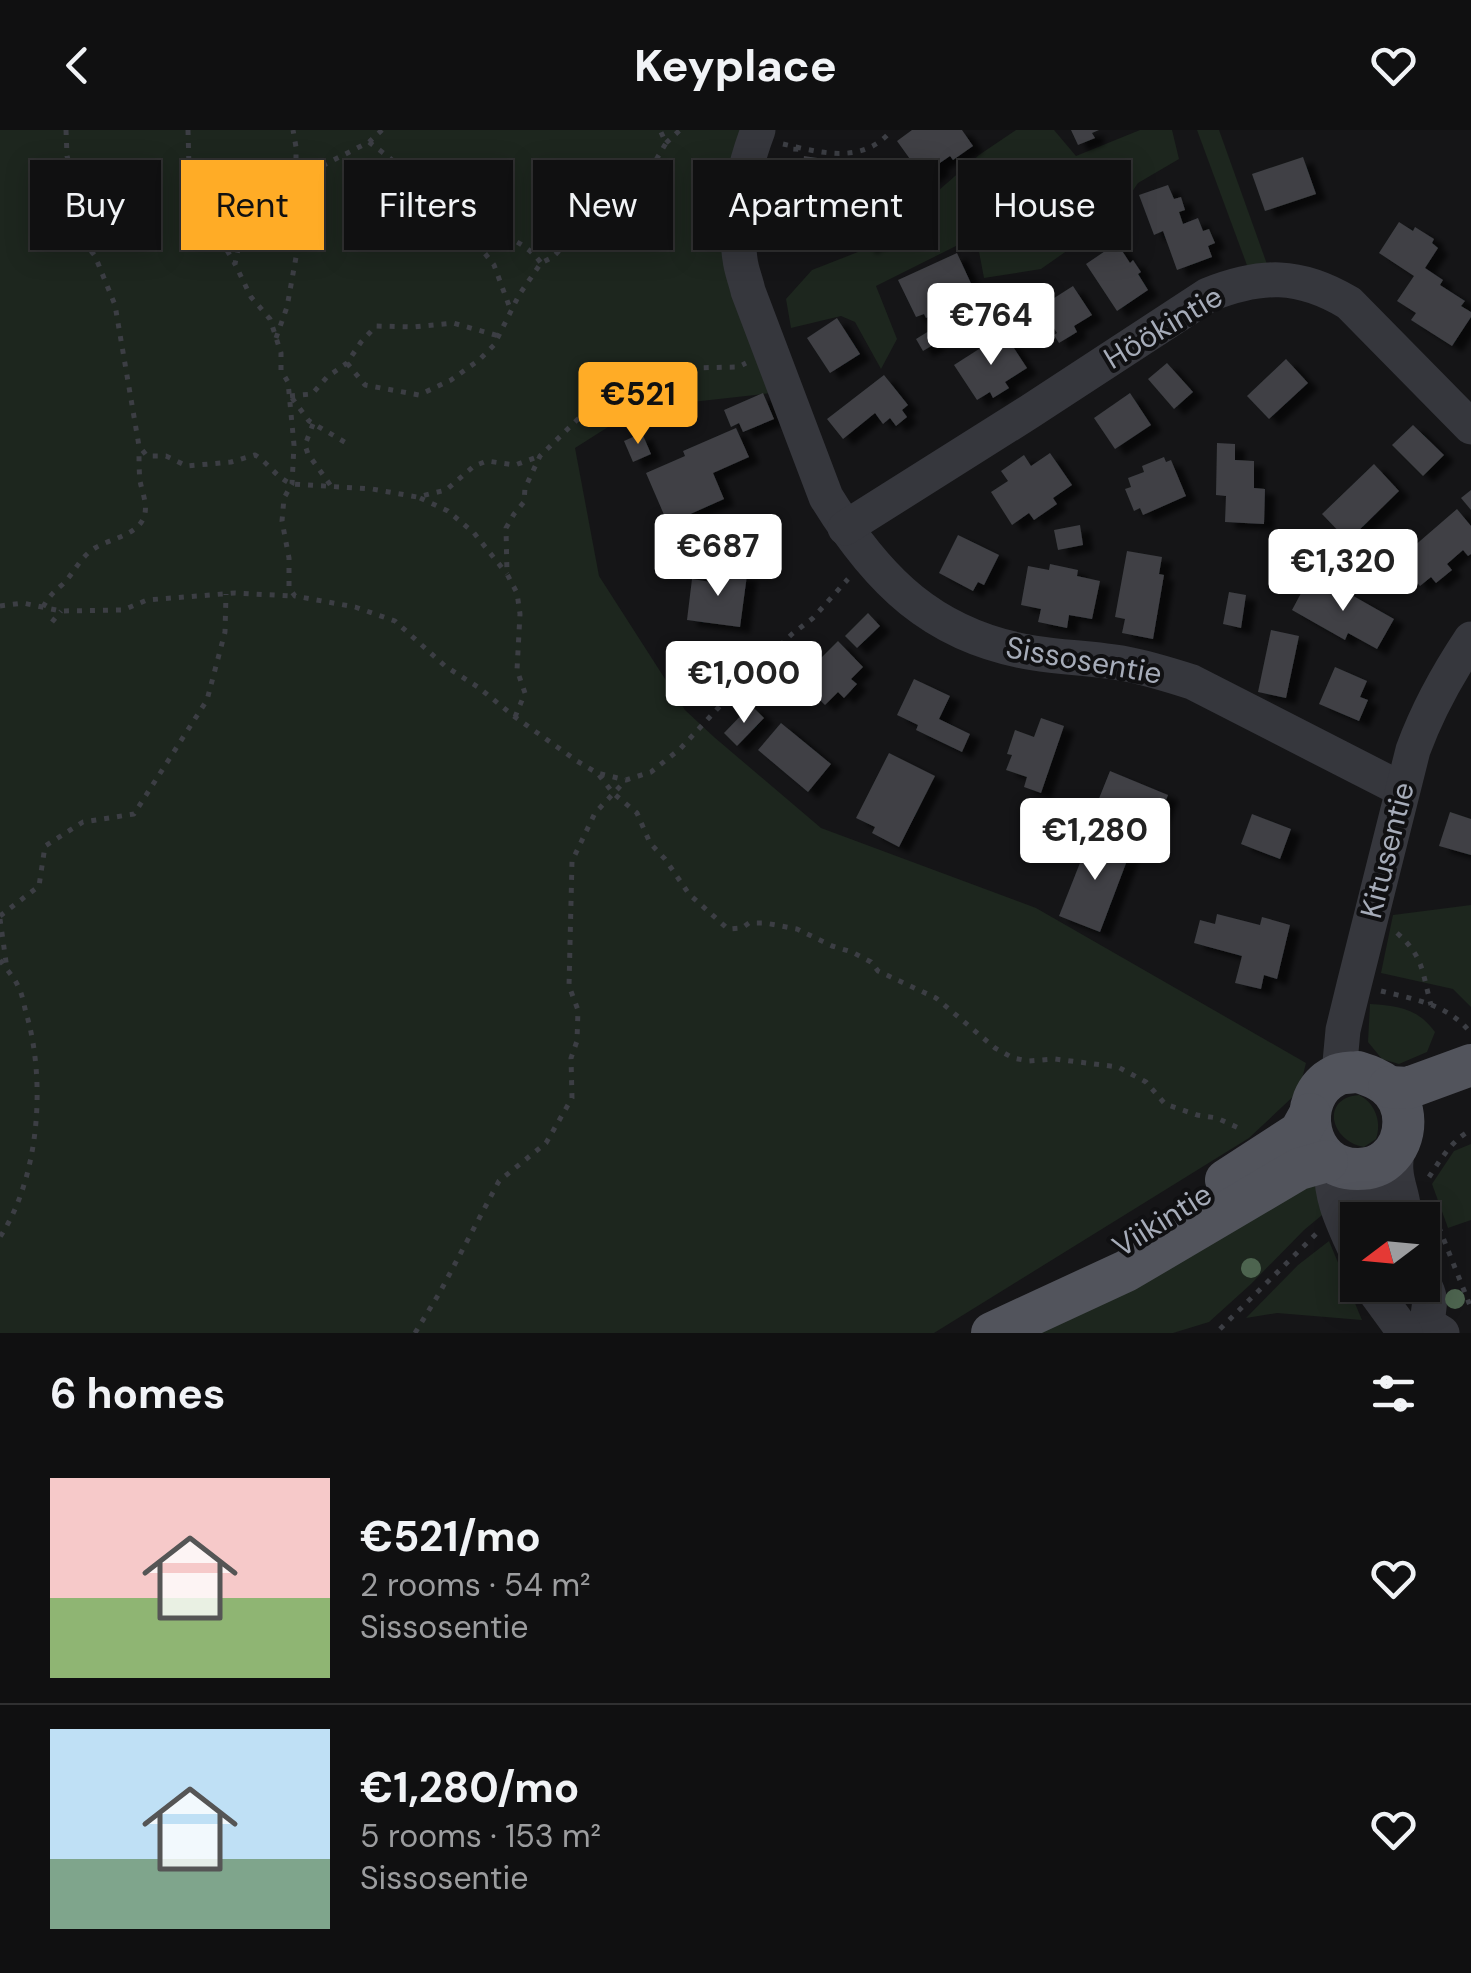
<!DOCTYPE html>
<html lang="en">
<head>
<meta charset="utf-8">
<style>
  body { margin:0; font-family:"DM Sans",sans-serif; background:#1e1e1f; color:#f1f3f6; height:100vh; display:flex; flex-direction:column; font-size:38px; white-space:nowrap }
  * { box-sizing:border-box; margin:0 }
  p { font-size:32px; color:#9c9d9f }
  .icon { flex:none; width:55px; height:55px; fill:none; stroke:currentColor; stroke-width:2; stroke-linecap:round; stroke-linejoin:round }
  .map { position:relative; height:1203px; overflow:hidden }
  .panel { display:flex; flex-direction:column; background:#101011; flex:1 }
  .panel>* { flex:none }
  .hud { position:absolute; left:30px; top:30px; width:1412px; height:90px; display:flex; gap:20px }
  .needle { width:65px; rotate:254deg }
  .buttons { position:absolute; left:1340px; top:1072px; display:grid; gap:20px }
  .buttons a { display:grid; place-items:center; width:100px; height:100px; border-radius:0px; background:#101011; box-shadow:0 5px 25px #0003,0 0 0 2px #303031; font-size:50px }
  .price { position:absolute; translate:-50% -85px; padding:0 22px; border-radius:10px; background:#fff; color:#222; font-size:32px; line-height:65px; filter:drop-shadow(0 2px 5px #0008) }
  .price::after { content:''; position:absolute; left:50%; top:60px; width:30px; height:22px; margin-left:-15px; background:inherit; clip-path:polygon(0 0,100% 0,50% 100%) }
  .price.selected { background:#ffac26; color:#111 }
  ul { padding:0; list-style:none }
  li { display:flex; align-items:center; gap:30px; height:250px; padding:0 50px }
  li+li { border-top:2px solid #303031 }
  li span { display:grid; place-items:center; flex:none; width:280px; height:200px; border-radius:0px; color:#555 }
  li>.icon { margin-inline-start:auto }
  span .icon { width:120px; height:120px; fill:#fffc; stroke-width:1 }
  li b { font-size:42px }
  h2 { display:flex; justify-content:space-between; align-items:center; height:120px; padding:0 50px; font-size:42px }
  .chip { padding:0 35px; border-radius:0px; background:#101011; box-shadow:0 5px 25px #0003,0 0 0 2px #303031; font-size:35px; line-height:90px }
  .chip.selected { background:#ffac26; color:#111 }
  header { display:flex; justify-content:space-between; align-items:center; height:130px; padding:0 50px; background:#101011; font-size:45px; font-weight:700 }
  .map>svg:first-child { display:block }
  .green { fill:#1d261e }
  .building { fill:#3f4045; filter:url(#shadow) }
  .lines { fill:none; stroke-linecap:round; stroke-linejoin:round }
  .path { stroke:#3c3e44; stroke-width:5; stroke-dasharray:5 8; stroke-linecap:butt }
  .minor { stroke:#36373d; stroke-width:35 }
  .major { stroke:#52545c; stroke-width:42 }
  .tree { fill:#4d644f }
  .labels { text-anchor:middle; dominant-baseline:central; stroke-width:8; stroke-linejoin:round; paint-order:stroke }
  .street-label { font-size:30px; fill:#a6acb9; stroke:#101012 }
</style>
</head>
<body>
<header><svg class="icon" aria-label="back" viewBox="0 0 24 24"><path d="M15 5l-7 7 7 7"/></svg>Keyplace<svg class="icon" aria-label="heart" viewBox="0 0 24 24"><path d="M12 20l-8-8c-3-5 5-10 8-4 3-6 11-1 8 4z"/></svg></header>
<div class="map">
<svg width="1471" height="1203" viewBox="0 0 1471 1203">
  <defs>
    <filter id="shadow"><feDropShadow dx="10" dy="6" stdDeviation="2.5" flood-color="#0009"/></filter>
  </defs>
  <rect width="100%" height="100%" fill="#151517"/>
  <g class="green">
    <path d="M0,0H745L725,67L772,263L638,278L575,318L599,446L685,580L714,607L821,698L1036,778L1306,933L1299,961L1249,1008L934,1203H0Z"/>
    <path d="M1016,0H1054L1076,26L1140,0H1172L1179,29L1138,53L1115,87L1041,139L984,148L976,106L876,156L897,209L881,239L855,192L841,186L791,198L786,169L812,140L927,95L930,68L979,25Z"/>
    <path d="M1197,0H1219L1268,137L1248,138Z"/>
    <path d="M1471,775V877L1453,859L1381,843L1393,785Z"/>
    <path d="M1370,874C1399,876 1417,878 1435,902L1427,922L1399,934L1382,929L1368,912Z"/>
    <path d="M1359,965C1375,973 1382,992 1376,1009L1364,1017C1330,1011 1320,968 1359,965Z"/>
    <path d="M1471,1014V1090L1448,1098L1432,1054L1454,1021Z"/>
    <path d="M1318,1046L1327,1081L1304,1100L1251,1154L1209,1192L1173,1203H1033Z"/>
    <path d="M1329,1111L1362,1190L1277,1183L1246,1188L1298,1135Z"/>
  </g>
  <g class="building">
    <path d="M912,0H962L973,16L953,30L950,26L937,35L940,39L925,50L897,11Z"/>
    <path d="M1071,0H1099L1092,3L1095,8L1078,15Z"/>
    <path d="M804,26L831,30L828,57L801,53Z"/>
    <path d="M1303,27L1316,64L1265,81L1252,44Z"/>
    <path d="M897,48L919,91L896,102L894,97L880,104L882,109L866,118L844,74Z"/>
    <path d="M1168,55L1174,69L1181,67L1185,80L1179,82L1183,94L1198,88L1203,101L1209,99L1215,113L1208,116L1212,127L1177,140L1163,101L1154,105L1139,65Z"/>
    <path d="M1399,92L1413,101L1415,97L1434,109L1432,113L1438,118L1425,138L1443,150L1440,155L1465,171L1461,176L1471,182V187L1452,216L1411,190L1416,183L1397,171L1414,146L1379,123Z"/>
    <path d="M1117,113L1130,133L1133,130L1141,142L1138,144L1148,160L1117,181L1086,134Z"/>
    <path d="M957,123L974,160L966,164L969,168L955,175L953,170L936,178L938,182L926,188L924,184L916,187L898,150Z"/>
    <path d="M1073,156L1092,185L1074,196L1077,202L1059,213L1054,205L1057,203L1040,177Z"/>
    <path d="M992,161L998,171L980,182L974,172Z"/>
    <path d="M837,188L860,224L830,243L807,208Z"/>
    <path d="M929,201L936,213L923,221L916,209Z"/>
    <path d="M1004,203L1027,238L1005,252L1009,258L993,268L990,262L977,270L954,235Z"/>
    <path d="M1286,229L1308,253L1269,289L1247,266Z"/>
    <path d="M1167,233L1193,262L1174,279L1148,249Z"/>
    <path d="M884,245L908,275L902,280L907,287L896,296L890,288L883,294L875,283L843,309L827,289Z"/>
    <path d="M763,263L774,289L743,302L739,293L731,297L724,280Z"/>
    <path d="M1130,263L1151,295L1115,319L1094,288Z"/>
    <path d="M1413,295L1444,325L1423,346L1392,315Z"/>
    <path d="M736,298L749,327L713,343L724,369L668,394L646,343L685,326L683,321Z"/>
    <path d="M642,303L651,324L633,332L624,311Z"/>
    <path d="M1217,313L1235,314V330L1254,331V358L1265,359L1264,394L1225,392L1226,366L1216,365Z"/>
    <path d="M1050,323L1072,355L1053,368L1057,374L1034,390L1029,383L1012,395L991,362L1008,351L1001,341L1024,325L1031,336Z"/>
    <path d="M1164,327L1166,332L1171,330L1186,366L1143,385L1140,378L1134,381L1125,359L1131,357L1128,348L1144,342L1142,336Z"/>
    <path d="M1374,334L1399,361L1348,411L1322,384Z"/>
    <path d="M1471,360V380L1461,368Z"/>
    <path d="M1457,379L1471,396V424L1468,426L1463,420L1447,434L1452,440L1436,453L1431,447L1420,456L1398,430Z"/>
    <path d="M1080,395L1083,415L1058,420L1054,400Z"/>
    <path d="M958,405L999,425L984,455L978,452L973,461L939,443Z"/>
    <path d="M1127,421L1162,427L1159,444L1164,445L1153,509L1122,503L1125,489L1115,487Z"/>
    <path d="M1386,424L1394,434L1381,445L1372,435Z"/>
    <path d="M1050,434L1078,440L1077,446L1100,451L1092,489L1069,485L1067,498L1038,492L1041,479L1021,475L1028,436L1049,440Z"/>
    <path d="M713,440L747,445L740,497L687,490L692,449L711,452Z"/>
    <path d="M1307,452L1329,464L1334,455L1394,489L1377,519L1348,503L1345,510L1292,480Z"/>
    <path d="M1229,462L1246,465L1241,498L1223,494Z"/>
    <path d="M868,483L880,496L857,518L845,506Z"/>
    <path d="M1271,500L1299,506L1286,568L1258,562Z"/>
    <path d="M838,511L863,537L851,549L857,554L844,568L838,562L825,575L799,550Z"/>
    <path d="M1335,537L1367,551L1360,567L1368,570L1359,591L1319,574Z"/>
    <path d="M914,549L950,566L939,589L970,604L962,622L916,600L918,595L897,585Z"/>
    <path d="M751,575L764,588L737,616L724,603Z"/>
    <path d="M1041,588L1064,596L1041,663L1024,657L1027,647L1006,640L1012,625L1007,624L1015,600L1034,607Z"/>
    <path d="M781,593L831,634L808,662L758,620Z"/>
    <path d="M889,623L935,646L899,717L872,703L875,697L856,688Z"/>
    <path d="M1110,641L1168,665L1155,699L1096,676Z"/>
    <path d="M1450,682L1471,689V725L1439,716Z"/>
    <path d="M1252,684L1291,699L1280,729L1241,714Z"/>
    <path d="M1091,705L1131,720L1100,802L1059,786Z"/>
    <path d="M1217,784L1260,795L1262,787L1290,795L1277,849L1264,845L1261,859L1235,853L1242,826L1194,813L1200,790L1215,794Z"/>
  </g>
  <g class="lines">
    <g class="path">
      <path d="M66,0L67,26L76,55L69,76L73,98L95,126L115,175L139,316L147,326H166L187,336L231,332L255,325C269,333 276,348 292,354L372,359L417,367L446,360L474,336L487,331L515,335L540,326"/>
      <path d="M188,0L189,37L201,80L208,88L235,134"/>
      <path d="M382,0L369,12L316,39L279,74L249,85L243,95L235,134L251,167L270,189L281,223V240L288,252L294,315L292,354L284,368L282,391L289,428V458L295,466L355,477L395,491L445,536L478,557L515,587L577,631L597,643L626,650L651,642L680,619L745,549L792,504L813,488L848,449"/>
      <path d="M369,12C379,20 391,28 400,37C419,55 434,77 458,90C488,105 518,102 541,133"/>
      <path d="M666,13L680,0"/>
      <path d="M783,14L796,17L795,30"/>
      <path d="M796,17C831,25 866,31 892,0"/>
      <path d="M461,93L494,135L511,181"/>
      <path d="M276,208L287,177L300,105L296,85V17L293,0"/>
      <path d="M347,233L365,255L419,265L451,250L479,230L494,215L519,165L541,133L553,127L615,63L629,53L643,52L666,13L660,0"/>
      <path d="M290,266L312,264L327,247L347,233L361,212L376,196L413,197L453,193L499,206"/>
      <path d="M292,268L309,291L348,314"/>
      <path d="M313,294L305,315L308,324L331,356"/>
      <path d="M420,368L448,381L474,403L507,444"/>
      <path d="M0,476L23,473L61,481L123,480L147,470L235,463L292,466"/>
      <path d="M43,477C49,466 54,462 63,454C74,443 80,427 95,418C111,408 141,405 145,383C147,373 142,361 140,351C139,341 139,330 139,319"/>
      <path d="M52,492L61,481"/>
      <path d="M515,587L525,563L517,540L520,484L517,463L507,444L506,398L514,384L524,372L525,358L540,326L578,289L626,256L651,246L690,238L738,237L746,233"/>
      <path d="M599,645L613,663L637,683L650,713L665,729L689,764L728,799L742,798L749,793H765L797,799L832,816L852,822L871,832L878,841L936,868L995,918L1013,928L1029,931L1055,929L1118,937L1146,952L1165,974L1197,985L1217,988L1243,1000"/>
      <path d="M0,786L39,756L45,716L83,692L134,684L207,570L225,502L226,464"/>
      <path d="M0,789L7,839"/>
      <path d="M1397,803C1424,827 1422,842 1431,875"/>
      <path d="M0,830C6,839 14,847 18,856C23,865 24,877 27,886C46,953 39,1048 0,1107"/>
      <path d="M1381,861C1413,869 1447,874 1469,901"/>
      <path d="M1429,1047C1441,1029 1451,1011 1471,1000"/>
      <path d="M1434,1085L1471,1178"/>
      <path d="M1220,1199L1317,1103"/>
      <path d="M415,1203L440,1162L499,1051L546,1013L572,968L571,928L577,911L578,880L569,856L572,731L595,683L626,650"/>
    </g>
    <g class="minor">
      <path d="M758,0C743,40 733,86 740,129C741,140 746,151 748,161L826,367C877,450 933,507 1034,523C1064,528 1095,528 1126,534C1148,538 1170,545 1192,552L1401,659"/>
      <path d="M845,398L1029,282L1208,165C1261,144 1299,143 1349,173L1471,297"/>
      <path d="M1339,943L1343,900L1354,855L1413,620C1428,579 1447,545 1471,509"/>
      <path d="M1397,1016C1397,1024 1395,1033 1396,1041C1397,1058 1407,1074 1402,1090"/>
      <path d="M1332,1034C1329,1068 1345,1096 1358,1126"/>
      <path d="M1350,1039L1363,1051L1382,1088L1385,1090"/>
      <path d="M1422,1150C1425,1156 1428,1161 1429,1167C1432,1184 1419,1190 1442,1203"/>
      <path d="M1370,1155L1405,1203"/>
    </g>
    <g class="major">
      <path d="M1358,942C1368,945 1377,948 1386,955C1409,973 1409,1010 1387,1029C1378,1037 1369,1039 1358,1039C1306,1040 1293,967 1335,946C1342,942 1350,943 1358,942Z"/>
      <path d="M1389,957L1408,958L1471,935"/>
      <path d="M1226,1050L1300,1002L1310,984"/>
      <path d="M992,1203L1126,1141L1299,1039L1327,1031"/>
    </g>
  </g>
  <g class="tree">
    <circle cx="1251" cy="1138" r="10"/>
    <circle cx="1455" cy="1169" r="10"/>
  </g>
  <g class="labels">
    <g class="street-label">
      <text transform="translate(1163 197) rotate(-31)">Höökintie</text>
      <text transform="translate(1084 530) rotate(10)">Sissosentie</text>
      <text transform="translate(1387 720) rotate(-76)">Kitusentie</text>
      <text transform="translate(1162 1090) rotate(-32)">Viikintie</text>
    </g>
  </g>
</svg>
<div class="buttons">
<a><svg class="needle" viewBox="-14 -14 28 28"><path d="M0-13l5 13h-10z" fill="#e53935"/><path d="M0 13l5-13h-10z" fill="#9c9d9f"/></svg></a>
</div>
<b class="price" style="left:991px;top:238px">€764</b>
<b class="price selected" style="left:638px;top:317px">€521</b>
<b class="price" style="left:718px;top:469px">€687</b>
<b class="price" style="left:1343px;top:484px">€1,320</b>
<b class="price" style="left:744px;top:596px">€1,000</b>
<b class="price" style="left:1095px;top:753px">€1,280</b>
<div class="hud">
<a class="chip">Buy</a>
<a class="chip selected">Rent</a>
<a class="chip">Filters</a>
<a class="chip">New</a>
<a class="chip">Apartment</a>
<a class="chip">House</a>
</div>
</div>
<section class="panel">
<h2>6 homes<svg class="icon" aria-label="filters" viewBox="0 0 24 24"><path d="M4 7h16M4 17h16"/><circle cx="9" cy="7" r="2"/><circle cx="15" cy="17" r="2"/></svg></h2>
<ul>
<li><span style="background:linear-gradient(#f6c9c9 60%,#8fb573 0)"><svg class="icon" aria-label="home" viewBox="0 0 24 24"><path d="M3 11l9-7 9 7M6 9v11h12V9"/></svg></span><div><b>€521/mo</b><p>2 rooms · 54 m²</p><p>Sissosentie</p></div><svg class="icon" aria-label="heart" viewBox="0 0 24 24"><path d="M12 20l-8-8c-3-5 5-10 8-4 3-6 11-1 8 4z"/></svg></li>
<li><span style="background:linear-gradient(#bfe0f5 65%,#7fa58c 0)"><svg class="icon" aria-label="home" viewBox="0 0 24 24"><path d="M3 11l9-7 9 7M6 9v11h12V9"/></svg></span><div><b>€1,280/mo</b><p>5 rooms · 153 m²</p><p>Sissosentie</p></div><svg class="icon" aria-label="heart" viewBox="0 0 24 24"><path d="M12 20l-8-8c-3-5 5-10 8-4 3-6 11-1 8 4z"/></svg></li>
</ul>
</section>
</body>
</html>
